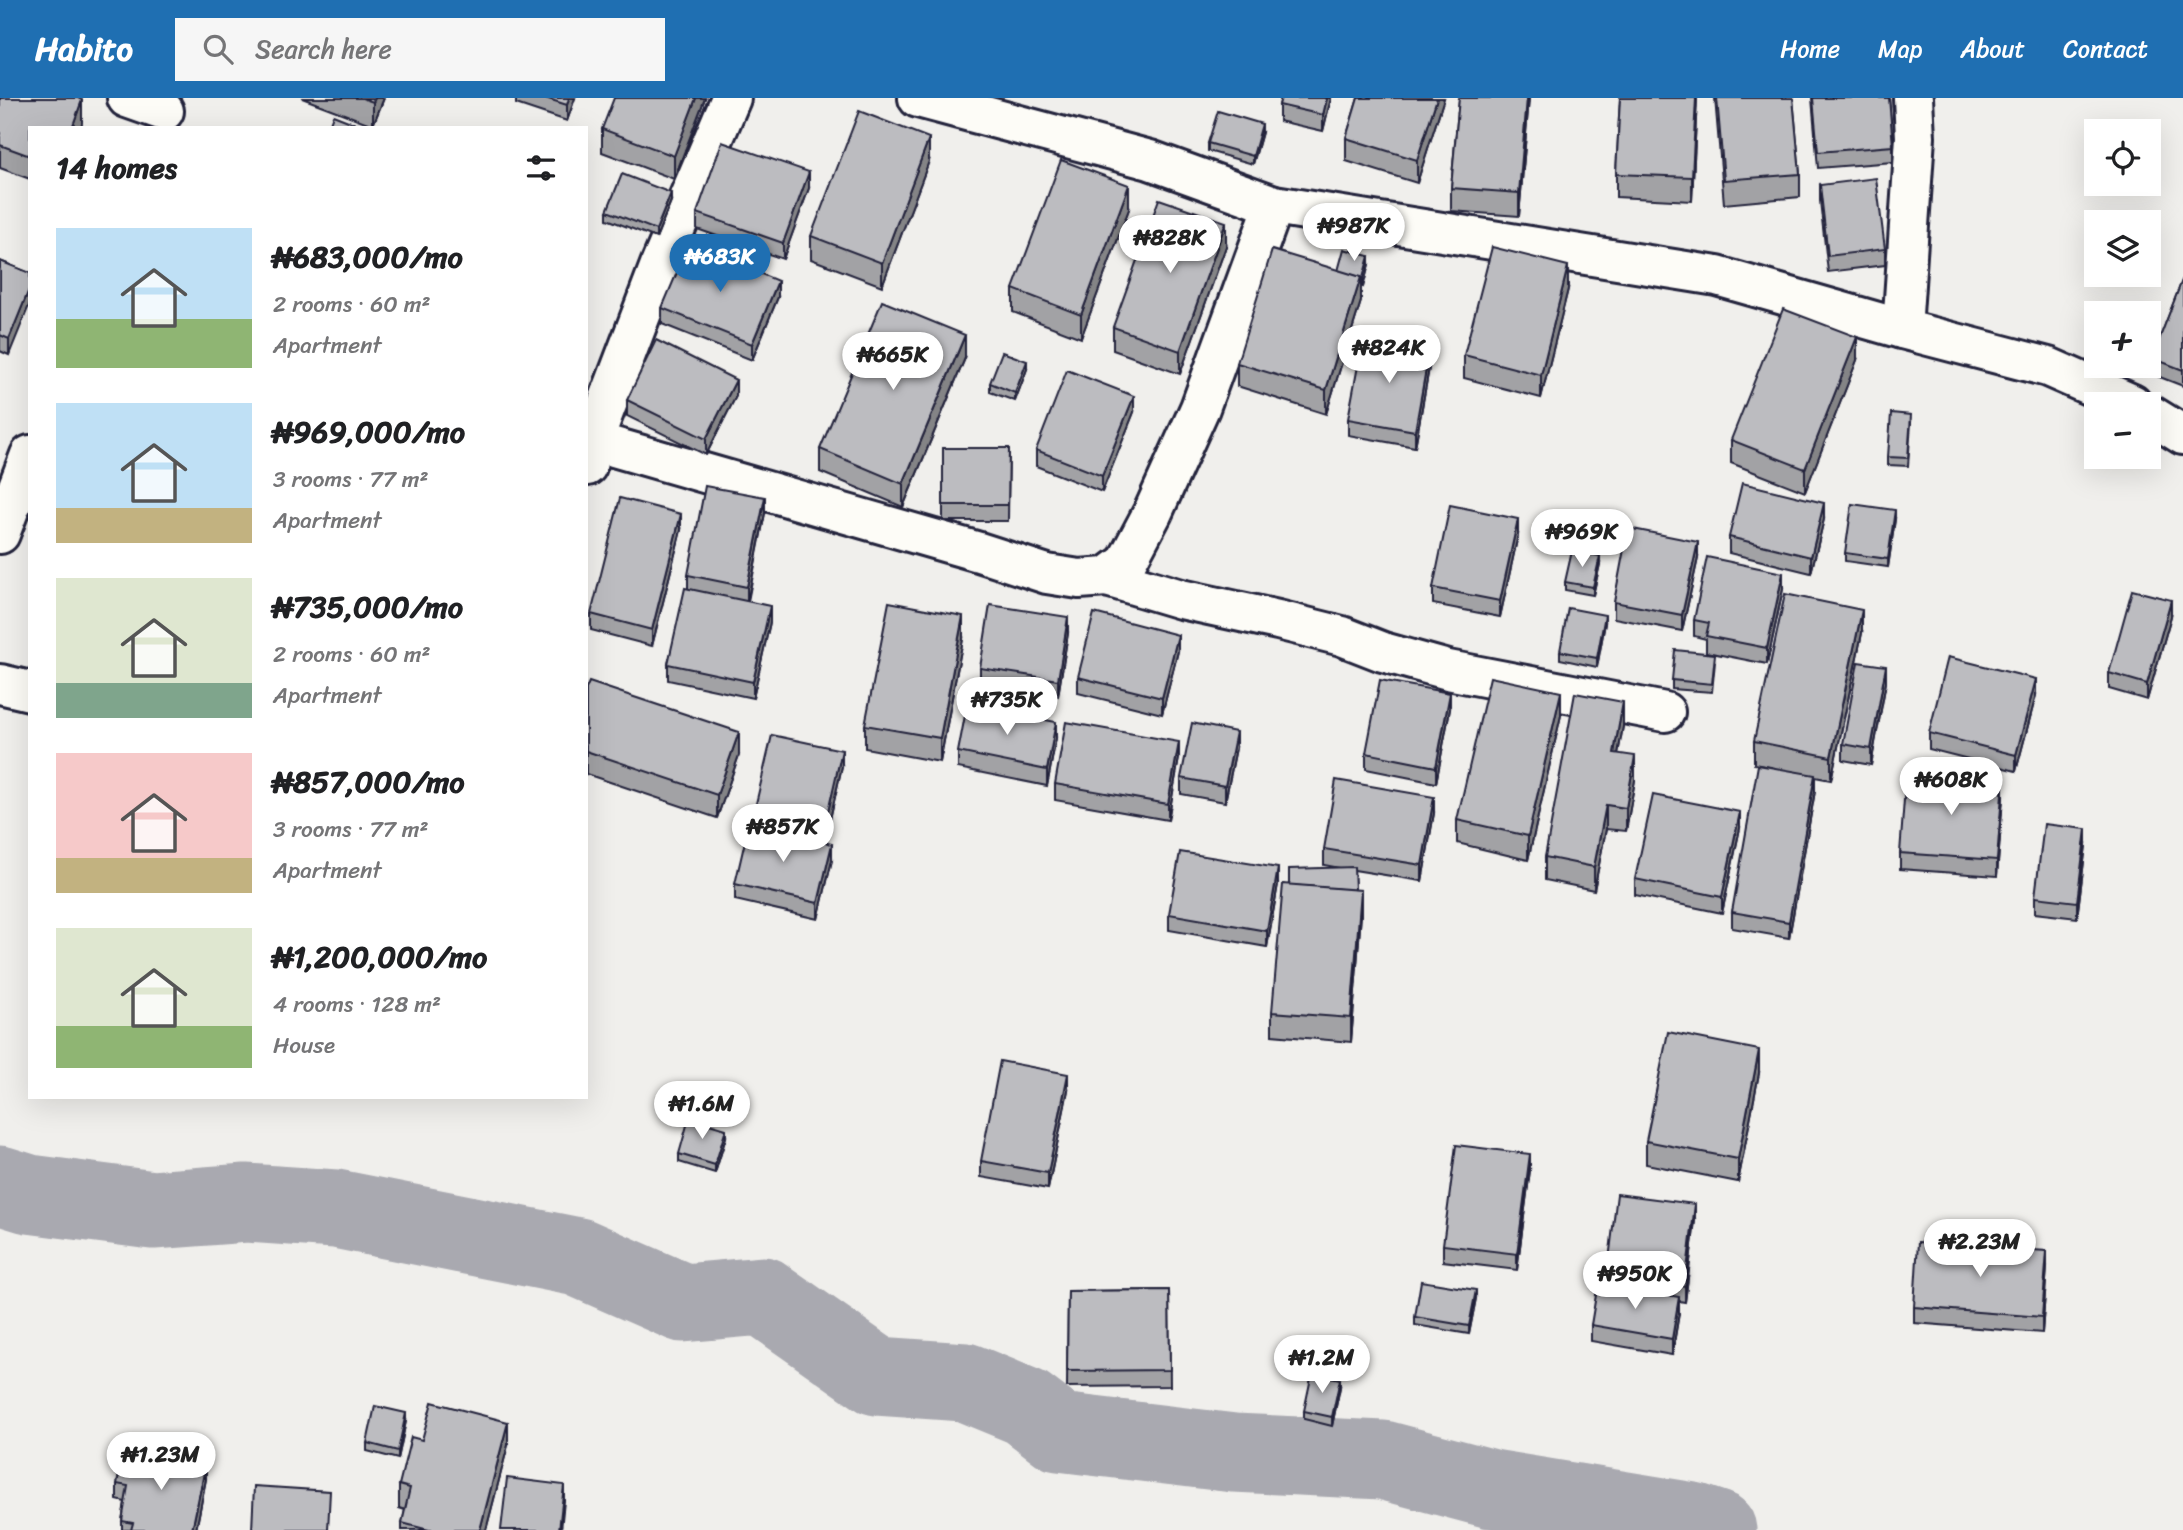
<!DOCTYPE html>
<html lang="en">
<head>
<meta charset="utf-8">
<style>
  body { margin:0; font-family:Sriracha,sans-serif; background:#f6f6f6; color:#202124; height:100vh; display:flex; flex-direction:column; font-size:26px; white-space:nowrap }
  * { box-sizing:border-box; margin:0 }
  p { font-size:23px; color:#757577 }
  .icon { flex:none; width:38px; height:38px; fill:none; stroke:currentColor; stroke-width:2; stroke-linecap:round; stroke-linejoin:round }
  .map { position:relative; flex:1; overflow:hidden }
  .drawer { position:absolute; left:28px; top:28px; width:560px; height:973px; display:flex; flex-direction:column; background:#fff; border-radius:0px; box-shadow:0 7px 28px #0002 }
  .drawer>* { flex:none }
  .controls { position:absolute; left:2084px; top:21px; display:grid; gap:14px }
  .controls a { display:grid; place-items:center; width:77px; height:77px; border-radius:0px; background:#fff; box-shadow:0 7px 28px #0002; font-size:35px }
  .price { position:absolute; translate:-50% -60px; padding:0 16px; border-radius:24px; background:#fff; color:#222; font-size:23px; line-height:46px; filter:drop-shadow(0 2px 4px #0008) }
  .price::after { content:''; position:absolute; left:50%; top:42px; width:21px; height:16px; margin-left:-10px; background:inherit; clip-path:polygon(0 0,100% 0,50% 100%) }
  .price.current { background:#1f6fb2; color:#fff }
  ul { padding:0; list-style:none }
  li { display:flex; align-items:center; gap:21px; height:175px; padding:0 28px }
  li span { display:grid; place-items:center; flex:none; width:196px; height:140px; border-radius:0px; color:#555 }
  li>.icon { margin-inline-start:auto }
  span .icon { width:84px; height:84px; fill:#fffc; stroke-width:1 }
  li b { font-size:30px }
  h2 { display:flex; justify-content:space-between; align-items:center; height:84px; padding:0 28px; font-size:30px }
  header { display:flex; align-items:center; gap:42px; box-sizing:border-box; height:98px; padding:0 35px; background:#1f6fb2; color:#fff }
  header strong { font-size:33px }
  nav { display:flex; gap:38px; margin-inline-start:auto; font-size:24px }
  .search { width:490px; height:63px; background:#f6f6f6; display:flex; align-items:center; gap:18px; box-sizing:border-box; padding:0 24px; border-radius:0px; color:#757577; font-size:26px }
  .map>svg:first-child { display:block }
  .lines { fill:none; stroke-linecap:round; stroke-linejoin:round }
  .river { stroke:#a9a9b0; stroke-width:79 }
  .street-casing { stroke:#22223b; stroke-width:44 }
  .street { stroke:#fdfcf7; stroke-width:38 }
  .wall { fill:#a2a2a5; stroke:#22223b; stroke-width:2 }
  .shaded-wall { fill:#848486; stroke:#22223b; stroke-width:2 }
  .building { fill:#bcbcc0; stroke:#22223b; stroke-width:2 }
</style>
</head>
<body>
<header>
<strong>Habito</strong>
<div class="search"><svg class="icon" aria-label="search" viewBox="0 0 24 24"><circle cx="10" cy="10" r="6"/><path d="M15 15l6 6"/></svg>Search here</div>
<nav><a>Home</a><a>Map</a><a>About</a><a>Contact</a></nav>
</header>
<div class="map">
<svg width="2183" height="1432" viewBox="0 0 2183 1432">
  <rect width="100%" height="100%" fill="#f0efec"/>
  <filter id="ink" filterUnits="userSpaceOnUse"><feTurbulence type="fractalNoise" baseFrequency=".0143" numOctaves="2"/><feDisplacementMap in="SourceGraphic" scale="14" xChannelSelector="R" yChannelSelector="G"/><feConvolveMatrix kernelMatrix="1 2 1 2 8 2 1 2 1" color-interpolation-filters="sRGB"/></filter>
  <g filter="url(#ink)">
    <g class="lines">
      <path class="river" d="M0,1087L29,1096L153,1112L246,1105L336,1111L578,1159L683,1205L763,1198L877,1278L965,1284L1026,1309L1059,1334L1234,1355L1383,1362L1492,1391L1693,1424L1717,1432"/>
      <defs>
        <g id="street">
          <path d="M127,0L164,13"/>
          <path d="M918,0L1150,62L1274,107L1717,178L1902,231L2048,269L2132,306"/>
          <path d="M1902,231L1915,39L1913,0"/>
          <path d="M2149,316L2183,337"/>
          <path d="M593,343L979,454L1047,476L1079,481L1107,479L1126,465L1153,414L1200,310L1274,107"/>
          <path d="M587,368L593,343L660,167L731,0"/>
          <path d="M0,436L30,357"/>
          <path d="M1107,479L1181,501L1278,522L1342,538L1383,554L1448,572L1665,614"/>
          <path d="M0,586L30,593"/>
        </g>
      </defs>
      <use href="#street" class="street-casing"/>
      <use href="#street" class="street"/>
    </g>
    <g class="wall">
      <path d="M0,0L82,25L30,30V81L0,70Z"/>
      <path d="M302,0H384L373,27Z"/>
      <path d="M516,0H575L567,23L516,6Z"/>
      <path d="M705,0L674,81L602,54V31Z"/>
      <path d="M1281,0H1331L1323,33L1279,23V7Z"/>
      <path d="M1358,0H1444L1417,85L1346,63V40Z"/>
      <path d="M1459,0H1529L1519,118L1451,113V90Z"/>
      <path d="M1620,0H1697L1692,103L1616,99V76Z"/>
      <path d="M1715,0H1793L1800,76V99L1724,106Z"/>
      <path d="M1812,0H1889L1893,48V64L1818,70Z"/>
      <path d="M1262,34L1253,66L1208,53V45Z"/>
      <path d="M929,63L882,188L811,161V138Z"/>
      <path d="M1820,87L1885,151V167L1828,174L1820,103Z"/>
      <path d="M809,90L783,161L697,131V115Z"/>
      <path d="M671,103L656,140L607,121V113Z"/>
      <path d="M1129,111L1081,240L1013,214V191Z"/>
      <path d="M1226,148L1180,276L1113,252V229Z"/>
      <path d="M0,163L30,175L9,257L0,253Z"/>
      <path d="M1369,166L1363,189L1361,188V203L1326,316L1237,288V265L1338,173Z"/>
      <path d="M2183,180V288L2152,276V260Z"/>
      <path d="M1568,191L1541,300L1464,280V257Z"/>
      <path d="M778,199L752,262L662,226V210Z"/>
      <path d="M965,260L903,409L820,374V351Z"/>
      <path d="M1857,262L1805,394L1731,365V342Z"/>
      <path d="M1429,270L1415,349L1348,337V321Z"/>
      <path d="M1027,271L1015,303L990,294V285Z"/>
      <path d="M736,298L706,357L627,318V302Z"/>
      <path d="M1134,314L1102,394L1036,368V352Z"/>
      <path d="M1911,325L1908,368L1888,367V359Z"/>
      <path d="M943,350H1009L1008,423H943Z"/>
      <path d="M765,415L748,503L770,524L753,600L668,582V566L688,491V477Z"/>
      <path d="M1824,421L1811,475L1729,455V439Z"/>
      <path d="M1895,421L1888,469L1845,463V455Z"/>
      <path d="M681,432L652,548L591,532V516Z"/>
      <path d="M1518,437L1500,519L1433,506V490Z"/>
      <path d="M1698,460L1682,533L1614,520V504Z"/>
      <path d="M1600,466L1593,497L1565,492V484Z"/>
      <path d="M1783,491L1767,566L1706,554V541L1694,538V522Z"/>
      <path d="M2171,518L2147,602L2109,591V575Z"/>
      <path d="M1605,525L1597,569L1560,561V553Z"/>
      <path d="M1068,535L1058,598L980,585V570Z"/>
      <path d="M1862,535L1831,682L1815,679V693L1789,840L1732,830V814L1771,669L1754,666V643Z"/>
      <path d="M963,541L940,664L865,650V627Z"/>
      <path d="M1178,553L1162,616L1078,595V579Z"/>
      <path d="M1715,564L1712,594L1672,591V582Z"/>
      <path d="M1886,584L1871,667L1843,662V646Z"/>
      <path d="M586,591L739,657L717,720L586,676Z"/>
      <path d="M2036,597L2016,673L1929,651V635Z"/>
      <path d="M1450,611L1436,685L1366,671V655Z"/>
      <path d="M1561,617L1528,762L1457,745V722Z"/>
      <path d="M1623,628L1618,656L1635,682L1626,733L1606,731L1594,792L1545,782V759Z"/>
      <path d="M1056,640L1047,688L958,670V654Z"/>
      <path d="M1236,650L1225,704L1181,696V680Z"/>
      <path d="M1179,660L1168,722L1055,702V686Z"/>
      <path d="M842,668L825,743L755,726V710Z"/>
      <path d="M2003,699L1997,778L1900,771V755Z"/>
      <path d="M1434,715L1422,783L1354,772L1355,792L1361,816L1351,944L1272,937V914L1340,770L1324,767V751Z"/>
      <path d="M1740,730L1722,815L1635,797V781Z"/>
      <path d="M2086,747L2077,820L2035,815V799Z"/>
      <path d="M832,762L818,821L735,802V786Z"/>
      <path d="M1278,786L1267,849L1169,832V816Z"/>
      <path d="M1759,975L1738,1084L1646,1066V1043Z"/>
      <path d="M1068,992L1048,1091L981,1079V1063Z"/>
      <path d="M726,1039L715,1075L679,1064V1056Z"/>
      <path d="M1530,1072L1517,1172L1443,1163V1147Z"/>
      <path d="M1695,1122L1685,1204L1679,1203V1215L1672,1257L1591,1243V1227L1607,1187V1178Z"/>
      <path d="M2047,1169L2042,1235L1914,1225V1209Z"/>
      <path d="M1169,1192L1170,1288L1067,1289L1068,1193Z"/>
      <path d="M1476,1200L1469,1236L1415,1227V1219Z"/>
      <path d="M1340,1289L1332,1328L1304,1321V1313Z"/>
      <path d="M406,1323L398,1361L367,1353V1345Z"/>
      <path d="M422,1342L508,1347L486,1432H402V1425L405,1412L399,1410V1387Z"/>
      <path d="M160,1364L206,1381L196,1432H122V1423L125,1404L117,1402V1386Z"/>
    </g>
    <g class="shaded-wall">
      <path d="M375,0H384L373,27V4Z"/>
      <path d="M569,0H575L567,23V7Z"/>
      <path d="M696,0H705L674,81V58Z"/>
      <path d="M1327,0H1331L1323,33V17Z"/>
      <path d="M1437,0H1444L1417,85V62Z"/>
      <path d="M1527,0H1529L1519,118V95Z"/>
      <path d="M1696,0H1697L1692,103V79Z"/>
      <path d="M82,2V25L81,30H72Z"/>
      <path d="M1262,26V34L1253,66V58Z"/>
      <path d="M929,40V63L882,188V165Z"/>
      <path d="M809,74V90L783,161V145Z"/>
      <path d="M1129,87V111L1081,240V217Z"/>
      <path d="M671,95V103L656,140V132Z"/>
      <path d="M1226,124V148L1180,276V253Z"/>
      <path d="M1369,158V166L1363,189V180Z"/>
      <path d="M1568,168V191L1541,300V277Z"/>
      <path d="M1361,179V203L1326,316V292Z"/>
      <path d="M778,183V199L752,262V246Z"/>
      <path d="M30,189V205L9,257V241Z"/>
      <path d="M965,237V260L903,409V386Z"/>
      <path d="M1857,239V262L1805,394V371Z"/>
      <path d="M1429,254V270L1415,349V333Z"/>
      <path d="M1027,263V271L1015,303V295Z"/>
      <path d="M736,282V298L706,357V341Z"/>
      <path d="M1134,298V314L1102,394V378Z"/>
      <path d="M765,399V415L747,505V489Z"/>
      <path d="M1824,405V421L1811,475V459Z"/>
      <path d="M1895,412V421L1888,469V461Z"/>
      <path d="M681,416V432L652,548V532Z"/>
      <path d="M1518,421V437L1500,519V503Z"/>
      <path d="M1698,444V460L1682,533V517Z"/>
      <path d="M1600,458V466L1593,497V489Z"/>
      <path d="M1783,475V491L1767,566V550Z"/>
      <path d="M2171,502V518L2147,602V586Z"/>
      <path d="M770,508V524L753,600V584Z"/>
      <path d="M1862,512V535L1831,682V659Z"/>
      <path d="M1605,517V525L1597,569V560Z"/>
      <path d="M963,518V541L940,664V640Z"/>
      <path d="M1068,519V535L1058,598V582Z"/>
      <path d="M1178,537V553L1162,616V600Z"/>
      <path d="M1886,568V584L1871,667V651Z"/>
      <path d="M2036,581V597L2016,673V657Z"/>
      <path d="M1561,594V617L1528,762V738Z"/>
      <path d="M1450,595V611L1436,685V669Z"/>
      <path d="M1623,604V628L1614,678V655Z"/>
      <path d="M1056,624V640L1047,688V672Z"/>
      <path d="M739,634V657L717,720V697Z"/>
      <path d="M1236,634V650L1225,704V688Z"/>
      <path d="M1179,644V660L1168,722V706Z"/>
      <path d="M842,652V668L825,743V727Z"/>
      <path d="M1635,658V682L1626,733V710Z"/>
      <path d="M1815,677V693L1789,840V824Z"/>
      <path d="M2003,683V699L1997,778V762Z"/>
      <path d="M1434,699V715L1422,783V767Z"/>
      <path d="M1606,707V731L1594,792V769Z"/>
      <path d="M1740,714V730L1722,815V799Z"/>
      <path d="M2086,731V747L2077,820V804Z"/>
      <path d="M832,746V762L818,821V805Z"/>
      <path d="M1278,770V786L1267,849V833Z"/>
      <path d="M1361,792V816L1351,944V920Z"/>
      <path d="M1759,952V975L1738,1084V1061Z"/>
      <path d="M1068,976V992L1048,1091V1075Z"/>
      <path d="M726,1031V1039L715,1075V1067Z"/>
      <path d="M1530,1056V1072L1517,1172V1156Z"/>
      <path d="M1695,1106V1122L1685,1204V1188Z"/>
      <path d="M2047,1153V1169L2042,1235V1219Z"/>
      <path d="M1476,1192V1200L1469,1236V1228Z"/>
      <path d="M1679,1199V1215L1672,1257V1241Z"/>
      <path d="M1340,1281V1289L1332,1328V1319Z"/>
      <path d="M406,1315V1323L398,1361V1353Z"/>
      <path d="M508,1324V1347L486,1432H480Z"/>
      <path d="M206,1365V1381L196,1432H192Z"/>
      <path d="M564,1387V1403L561,1432H559Z"/>
    </g>
    <g class="building">
      <path d="M0,0H78L82,2L72,30H30V58L0,47Z"/>
      <path d="M362,0H375L373,4Z"/>
      <path d="M545,0H569L567,7Z"/>
      <path d="M614,0H696L674,58L602,31Z"/>
      <path d="M1281,0H1327L1323,17L1279,7Z"/>
      <path d="M1358,0H1437L1417,62L1346,40Z"/>
      <path d="M1459,0H1527L1519,95L1451,90Z"/>
      <path d="M1620,0H1696L1692,79L1616,76Z"/>
      <path d="M1717,0H1793L1800,76L1724,82Z"/>
      <path d="M1813,0H1889L1893,48L1818,54Z"/>
      <path d="M859,13L929,40L882,165L811,138Z"/>
      <path d="M1218,13L1262,26L1253,58L1208,45Z"/>
      <path d="M333,17L366,30H328Z"/>
      <path d="M722,44L809,74L783,145L697,115Z"/>
      <path d="M1061,62L1129,87L1081,217L1013,191Z"/>
      <path d="M622,76L671,95L656,132L607,113Z"/>
      <path d="M1876,80L1885,151L1828,158L1820,87Z"/>
      <path d="M1159,101L1226,124L1180,253L1113,229Z"/>
      <path d="M689,146L778,183L752,246L662,210Z"/>
      <path d="M1492,149L1568,168L1541,277L1464,257Z"/>
      <path d="M1344,151L1369,158L1363,180L1338,173Z"/>
      <path d="M1272,152L1361,179L1326,292L1237,265Z"/>
      <path d="M0,163L30,175V189L9,241L0,237Z"/>
      <path d="M2183,180V272L2152,260Z"/>
      <path d="M882,203L965,237L903,386L820,351Z"/>
      <path d="M1783,211L1857,239L1805,371L1731,342Z"/>
      <path d="M1363,241L1429,254L1415,333L1348,321Z"/>
      <path d="M656,242L736,282L706,341L627,302Z"/>
      <path d="M1002,254L1027,263L1015,295L990,285Z"/>
      <path d="M1067,272L1134,298L1102,378L1036,352Z"/>
      <path d="M1891,315L1911,317L1908,360L1888,359Z"/>
      <path d="M943,350H1009L1008,407H943Z"/>
      <path d="M1742,385L1824,405L1811,459L1729,439Z"/>
      <path d="M705,388L765,399L747,489L688,477Z"/>
      <path d="M620,400L681,416L652,532L591,516Z"/>
      <path d="M1852,406L1895,412L1888,461L1845,455Z"/>
      <path d="M1450,407L1518,421L1500,503L1433,490Z"/>
      <path d="M1628,430L1698,444L1682,517L1614,504Z"/>
      <path d="M1572,453L1600,458L1593,489L1565,484Z"/>
      <path d="M1707,459L1783,475L1767,550L1706,538L1709,525L1694,522Z"/>
      <path d="M685,490L770,508L753,584L668,566Z"/>
      <path d="M2132,492L2171,502L2147,586L2109,575Z"/>
      <path d="M1785,496L1862,512L1831,659L1754,643Z"/>
      <path d="M889,504L963,518L940,640L865,627Z"/>
      <path d="M990,507L1068,519L1058,582L980,570Z"/>
      <path d="M1568,510L1605,517L1597,560L1560,553Z"/>
      <path d="M1094,515L1178,537L1162,600L1078,579Z"/>
      <path d="M1675,552L1715,556L1712,586L1672,582Z"/>
      <path d="M1948,559L2036,581L2016,657L1929,635Z"/>
      <path d="M1858,564L1886,568L1871,651L1843,646Z"/>
      <path d="M1490,579L1561,594L1528,738L1457,722Z"/>
      <path d="M1380,582L1450,595L1436,669L1366,655Z"/>
      <path d="M589,584L739,634L717,697L586,653V591Z"/>
      <path d="M1575,595L1623,604L1614,655L1635,658L1626,710L1606,707L1594,769L1545,759Z"/>
      <path d="M967,607L1056,624L1047,672L958,654Z"/>
      <path d="M1066,624L1179,644L1168,706L1055,686Z"/>
      <path d="M1192,625L1236,634L1225,688L1181,680Z"/>
      <path d="M772,637L842,652L825,727L755,710Z"/>
      <path d="M1758,667L1815,677L1789,824L1732,814Z"/>
      <path d="M1906,675L2003,683L1997,762L1900,755Z"/>
      <path d="M1336,682L1434,699L1422,767L1324,751Z"/>
      <path d="M1653,697L1740,714L1722,799L1635,781Z"/>
      <path d="M749,726L832,746L818,805L735,786Z"/>
      <path d="M2044,726L2086,731L2077,804L2035,799Z"/>
      <path d="M1180,754L1278,770L1267,833L1169,816Z"/>
      <path d="M1354,769L1355,792L1289,787V771Z"/>
      <path d="M1283,786L1361,792L1351,920L1272,914Z"/>
      <path d="M1668,934L1759,952L1738,1061L1646,1043Z"/>
      <path d="M1000,963L1068,976L1048,1075L981,1063Z"/>
      <path d="M689,1020L726,1031L715,1067L679,1056Z"/>
      <path d="M1456,1047L1530,1056L1517,1156L1443,1147Z"/>
      <path d="M1617,1096L1695,1106L1685,1188L1607,1178Z"/>
      <path d="M1918,1144L2047,1153L2042,1219L1914,1209Z"/>
      <path d="M1421,1183L1476,1192L1469,1228L1415,1219Z"/>
      <path d="M1598,1185L1679,1199L1672,1241L1591,1227Z"/>
      <path d="M1169,1192L1170,1272L1067,1273L1068,1193Z"/>
      <path d="M1312,1275L1340,1281L1332,1319L1304,1313Z"/>
      <path d="M432,1304L508,1324L480,1432H429L402,1425L410,1390L399,1387L411,1339L422,1342Z"/>
      <path d="M375,1308L406,1315L398,1353L367,1345Z"/>
      <path d="M161,1356L206,1365L192,1432H131L133,1425L122,1423L128,1388L117,1386L123,1357L160,1364Z"/>
      <path d="M507,1380L564,1387L559,1432H501Z"/>
      <path d="M254,1388L330,1393L328,1432H252Z"/>
    </g>
  </g>
</svg>
<div class="controls">
<a><svg class="icon" aria-label="locate" viewBox="0 0 24 24"><circle cx="12" cy="12" r="6"/><path d="M12 2v4M12 18v4M2 12h4M18 12h4"/></svg></a>
<a><svg class="icon" aria-label="layers" viewBox="0 0 24 24"><path d="M12 4l9 5-9 5-9-5zM3 14l9 5 9-5"/></svg></a>
<a>+</a>
<a>−</a>
</div>
<b class="price" style="left:1354px;top:165px">₦987K</b>
<b class="price" style="left:1170px;top:177px">₦828K</b>
<b class="price current" style="left:720px;top:196px">₦683K</b>
<b class="price" style="left:1389px;top:287px">₦824K</b>
<b class="price" style="left:893px;top:294px">₦665K</b>
<b class="price" style="left:1582px;top:471px">₦969K</b>
<b class="price" style="left:1007px;top:639px">₦735K</b>
<b class="price" style="left:1951px;top:719px">₦608K</b>
<b class="price" style="left:783px;top:766px">₦857K</b>
<b class="price" style="left:702px;top:1043px">₦1.6M</b>
<b class="price" style="left:1980px;top:1181px">₦2.23M</b>
<b class="price" style="left:1635px;top:1213px">₦950K</b>
<b class="price" style="left:1322px;top:1297px">₦1.2M</b>
<b class="price" style="left:161px;top:1394px">₦1.23M</b>
<section class="drawer">
<h2>14 homes<svg class="icon" aria-label="filters" viewBox="0 0 24 24"><path d="M4 7h16M4 17h16"/><circle cx="9" cy="7" r="2"/><circle cx="15" cy="17" r="2"/></svg></h2>
<ul>
<li><span style="background:linear-gradient(#bfe0f5 65%,#8fb573 0)"><svg class="icon" aria-label="home" viewBox="0 0 24 24"><path d="M3 11l9-7 9 7M6 9v11h12V9"/></svg></span><div><b>₦683,000/mo</b><p>2 rooms · 60 m²</p><p>Apartment</p></div></li>
<li><span style="background:linear-gradient(#bfe0f5 75%,#c2b280 0)"><svg class="icon" aria-label="home" viewBox="0 0 24 24"><path d="M3 11l9-7 9 7M6 9v11h12V9"/></svg></span><div><b>₦969,000/mo</b><p>3 rooms · 77 m²</p><p>Apartment</p></div></li>
<li><span style="background:linear-gradient(#dfe7d0 75%,#7fa58c 0)"><svg class="icon" aria-label="home" viewBox="0 0 24 24"><path d="M3 11l9-7 9 7M6 9v11h12V9"/></svg></span><div><b>₦735,000/mo</b><p>2 rooms · 60 m²</p><p>Apartment</p></div></li>
<li><span style="background:linear-gradient(#f6c9c9 75%,#c2b280 0)"><svg class="icon" aria-label="home" viewBox="0 0 24 24"><path d="M3 11l9-7 9 7M6 9v11h12V9"/></svg></span><div><b>₦857,000/mo</b><p>3 rooms · 77 m²</p><p>Apartment</p></div></li>
<li><span style="background:linear-gradient(#dfe7d0 70%,#8fb573 0)"><svg class="icon" aria-label="home" viewBox="0 0 24 24"><path d="M3 11l9-7 9 7M6 9v11h12V9"/></svg></span><div><b>₦1,200,000/mo</b><p>4 rooms · 128 m²</p><p>House</p></div></li>
</ul>
</section>
</div>
</body>
</html>
